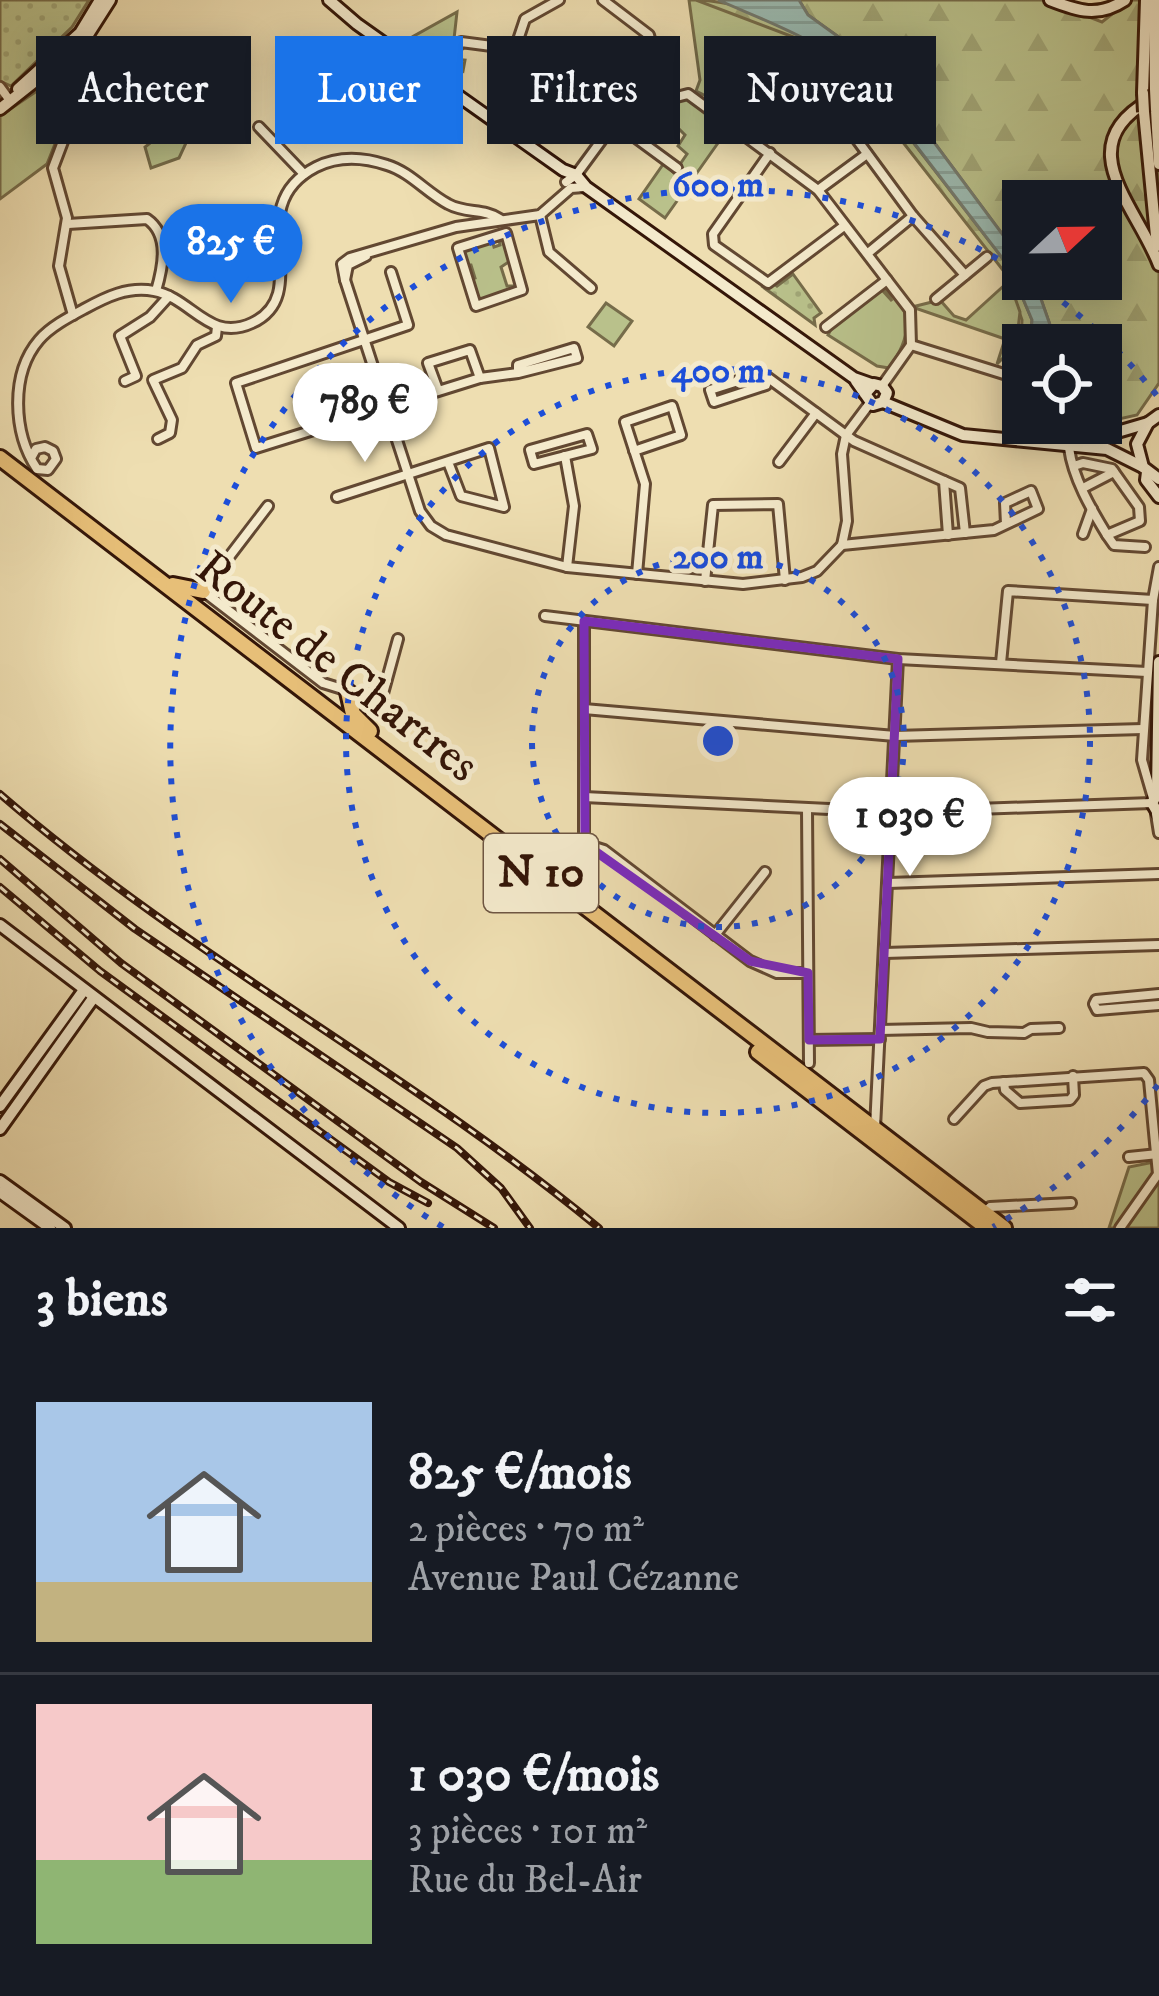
<!DOCTYPE html>
<html lang="fr">
<head>
<meta charset="utf-8">
<style>
  body { margin:0; font-family:"IM FELL DW Pica",serif; background:#20242c; color:#f1f3f6; height:100vh; display:flex; flex-direction:column; font-size:45px; white-space:nowrap }
  * { box-sizing:border-box; margin:0 }
  p { font-size:39px; color:#9ea1a6 }
  .icon { flex:none; width:66px; height:66px; fill:none; stroke:currentColor; stroke-width:2; stroke-linecap:round; stroke-linejoin:round }
  .map { position:relative; height:1228px; overflow:hidden }
  .side { display:flex; flex-direction:column; background:#171b24; flex:1 }
  .side>* { flex:none }
  .hud { position:absolute; left:36px; top:36px; width:1089px; height:108px; display:flex; gap:24px }
  .needle { width:78px; rotate:68deg }
  .buttons { position:absolute; left:1002px; top:180px; display:grid; gap:24px }
  .buttons a { display:grid; place-items:center; width:120px; height:120px; border-radius:0px; background:#171b24; box-shadow:0 6px 30px #0003; font-size:60px }
  .price { position:absolute; translate:-50% -102px; padding:0 27px; border-radius:42px; background:#fff; color:#222; font-size:39px; line-height:78px; filter:drop-shadow(0 3px 6px #0008) }
  .price::after { content:''; position:absolute; left:50%; top:72px; width:36px; height:27px; margin-left:-18px; background:inherit; clip-path:polygon(0 0,100% 0,50% 100%) }
  .price.selected { background:#1a73e8; color:#fff }
  ul { padding:0; list-style:none }
  li { display:flex; align-items:center; gap:36px; height:300px; padding:0 36px }
  li+li { border-top:3px solid #363941 }
  li span { display:grid; place-items:center; flex:none; width:336px; height:240px; border-radius:0px; color:#555 }
  li>.icon { margin-inline-start:auto }
  span .icon { width:144px; height:144px; fill:#fffc; stroke-width:1 }
  li b { font-size:51px }
  h2 { display:flex; justify-content:space-between; align-items:center; height:144px; padding:0 36px; font-size:51px }
  .chip { padding:0 42px; border-radius:0px; background:#171b24; box-shadow:0 6px 30px #0003; font-size:42px; line-height:108px }
  .chip.selected { background:#1a73e8; color:#fff }
  .map>svg:first-child { display:block }
  .grass { fill:url(#grass-dots); stroke:#766c4a; stroke-width:3 }
  .forest { fill:url(#forest-firs); stroke:#766c4a; stroke-width:3 }
  .park { fill:#b9c18b; stroke:#766c4a; stroke-width:3 }
  .water { fill:url(#water-rules); stroke:#72796e; stroke-width:3 }
  .lines { fill:none; stroke-linecap:round; stroke-linejoin:round }
  .street-casing { stroke:#624832; stroke-width:14 }
  .secondary-casing { stroke:#341608; stroke-width:16 }
  .primary-casing { stroke:#341608; stroke-width:20 }
  .street { stroke:#f4eacc; stroke-width:8 }
  .secondary { stroke:#f4eacc; stroke-width:10 }
  .primary { stroke:#e7bf78; stroke-width:14 }
  .rail-casing { stroke:#341608; stroke-width:8 }
  .rail { stroke:#f4eacc; stroke-width:3; stroke-dasharray:9; stroke-linecap:butt }
  .secondary-bridge-casing { stroke:#341608; stroke-width:16; stroke-linecap:butt }
  .secondary-bridge { stroke:#f4eacc; stroke-width:10 }
  .marked { fill:none; stroke:#7b2cbf; stroke-width:9; stroke-linejoin:round }
  .ring { fill:none; stroke:#1d4ed8; stroke-width:6; stroke-dasharray:6 12 }
  .labels { text-anchor:middle; dominant-baseline:central; stroke-width:10; stroke-linejoin:round; paint-order:stroke }
  .shield { fill:#f4eacc; stroke:#6e5643; stroke-width:3 }
  .shield-label { font-size:45px; font-weight:bold; fill:#341608 }
  .street-label { font-size:48px; fill:#341608; stroke:#f4eacc }
  .centre { fill:#1d4ed8; stroke:#f4eacc; stroke-width:6 }
  .ring-label { font-size:36px; text-anchor:middle; font-weight:bold; fill:#1d4ed8; stroke:#f4eacc; stroke-width:10; stroke-linejoin:round; paint-order:stroke }
</style>
</head>
<body>
<div class="map">
<svg width="1159" height="1228" viewBox="0 0 1159 1228">
  <defs>
    <pattern id="grass-dots" width="8" height="8" patternUnits="userSpaceOnUse" patternTransform="scale(3)"><rect width="8" height="8" fill="#b9c18b"/><path d="M2 2h.1M6 6h.1" fill="none" stroke="#a0a576" stroke-width="1.8" stroke-linecap="round"/></pattern>
    <pattern id="forest-firs" width="22" height="20" patternUnits="userSpaceOnUse" patternTransform="scale(3)"><rect width="22" height="20" fill="#b9c18b"/><path d="M5 1l3.5 6h-7zM16 11l3.5 6h-7z" fill="#a0a576"/></pattern>
    <pattern id="water-rules" width="6" height="5" patternUnits="userSpaceOnUse" patternTransform="scale(3)"><rect width="6" height="5" fill="#9bbbb2"/><path d="M0 2.5h6" fill="none" stroke="#86a098"/></pattern>
  </defs>
  <rect width="100%" height="100%" fill="#eedeb1"/>
  <filter id="stains"><feTurbulence type="fractalNoise" baseFrequency=".00167" numOctaves="4"/><feColorMatrix values="0 0 0 0 .2 0 0 0 0 .09 0 0 0 0 .02 0 0 0 .5 -.17"/></filter>
  <radialGradient id="worn" r=".72"><stop offset=".6" stop-color="#630" stop-opacity="0"/><stop offset="1" stop-color="#630" stop-opacity=".3"/></radialGradient>
  <g class="grass">
    <path d="M0,0H89L72,27L11,86L0,81Z"/>
    <path d="M793,274L821,313L814,318L815,325L763,287L772,282L777,286Z"/>
  </g>
  <g class="forest">
    <path d="M693,0C758,0 828,44 872,89L1010,268L1032,320L1030,345H1023V414L1018,407L1022,320L1006,274L855,81L746,23Z"/>
    <path d="M799,0H1045L1102,22L1130,0H1146L1159,17V383L1137,415L1101,423V345H1057L1034,279H1101V201H1023V262L893,87L858,51L808,15Z"/>
  </g>
  <g class="park">
    <path d="M689,0H696L796,38L777,65L745,42L706,96L696,91L700,80Z"/>
    <path d="M457,12L454,39L449,38L448,52L453,53V59L465,60L463,71L414,36Z"/>
    <path d="M84,59V71L47,164L0,199V116Z"/>
    <path d="M166,92L182,116L178,119L186,143L179,158L151,168L145,147L149,144L131,117Z"/>
    <path d="M685,97L730,126L665,218L639,199L664,163L674,173L687,154L678,146L685,135L656,106Z"/>
    <path d="M492,240L494,247L500,245L499,240L504,241L510,261L501,267L507,286H517L481,301L469,280L475,278L471,265H465L462,249Z"/>
    <path d="M1009,281L1020,312L1014,363L1002,359L997,364L1005,339L912,307L940,300L954,316L966,320Z"/>
    <path d="M884,286C917,309 910,340 889,368L877,366L828,335L834,323L882,290L892,301Z"/>
    <path d="M606,303L632,321L614,346L588,327Z"/>
    <path d="M1159,1161V1228H1109L1129,1167Z"/>
  </g>
  <path class="water" d="M718,0H799L808,15L858,51L893,87L1023,262V279H1034L1057,345H1030L1032,320L1010,268L872,88C825,41 777,26 718,0Z"/>
  <g class="lines">
    <defs>
      <g id="street">
        <path d="M559,0L525,19L515,49L677,168"/>
        <path d="M603,0L649,35L665,98"/>
        <path d="M454,51L461,42L515,49"/>
        <path d="M0,87L8,98"/>
        <path d="M735,126L776,71L841,118L913,216L965,275"/>
        <path d="M259,127L304,174"/>
        <path d="M770,153L713,234L714,245L768,283L844,226"/>
        <path d="M566,182L576,175L623,111L688,94L818,190L910,310L911,345L882,386"/>
        <path d="M818,190L867,154"/>
        <path d="M540,215L549,252L591,288"/>
        <path d="M68,224L147,219C170,235 163,267 156,291"/>
        <path d="M506,233L522,290L476,306L458,248Z"/>
        <path d="M868,253L913,216"/>
        <path d="M366,256L348,265L345,280L342,264L350,258L456,227L540,215L571,188L584,187"/>
        <path d="M391,272L408,325L236,383L256,448L480,378L518,373L577,358L574,348L518,365V373"/>
        <path d="M345,280L420,511L431,526L446,535L567,567L743,584L802,577L817,571L842,545L847,521L842,454L846,435L870,403"/>
        <path d="M936,299L987,257"/>
        <path d="M73,315L59,266L67,218L53,168L90,70L82,44"/>
        <path d="M826,327L887,280"/>
        <path d="M911,345L1007,375"/>
        <path d="M767,377L766,385L714,402L710,390L757,375L767,377L854,441L944,481"/>
        <path d="M125,381L136,376L120,336L150,317L169,296"/>
        <path d="M438,390L428,363L470,350L480,378"/>
        <path d="M587,434L592,449L534,464L530,450Z"/>
        <path d="M158,439L170,433L172,420L153,380L182,368L197,345L216,336L217,327"/>
        <path d="M1069,448C1073,478 1091,509 1107,535L1140,521L1139,507L1112,469L1083,463L1074,466"/>
        <path d="M634,451L681,435L672,406L625,422L645,484L637,574"/>
        <path d="M565,456L574,506L567,567"/>
        <path d="M31,458L36,449L45,447L53,451L56,459L48,470L37,469C13,433 10,374 39,340C50,327 69,317 84,309C106,297 128,286 154,291C192,298 209,343 252,323C317,293 238,207 316,167C338,156 363,157 387,165C410,172 427,193 448,204C466,214 484,208 500,219"/>
        <path d="M779,462L816,413"/>
        <path d="M1083,488L1114,472"/>
        <path d="M337,497L489,448L504,507L461,496L448,462"/>
        <path d="M268,506L203,591L323,683L381,701L398,639"/>
        <path d="M1083,534L1092,509"/>
        <path d="M948,535L944,481L960,488L965,533"/>
        <path d="M1107,535L1114,545L1145,547"/>
        <path d="M842,545L994,530L1038,509L1031,491L1005,503L1006,524"/>
        <path d="M705,581L713,505L778,504L785,580"/>
        <path d="M545,616L898,659L1147,672"/>
        <path d="M1001,663L1008,591L1153,600"/>
        <path d="M584,709L895,736L1143,729"/>
        <path d="M584,797L891,812L1152,803"/>
        <path d="M1153,798L1142,760L1153,600L1159,567"/>
        <path d="M807,810L809,1063"/>
        <path d="M1156,814L1159,833"/>
        <path d="M585,844L604,850L750,961L777,973H808"/>
        <path d="M888,883L1159,874"/>
        <path d="M584,892V621"/>
        <path d="M715,935L765,872"/>
        <path d="M885,953L1159,945"/>
        <path d="M1159,994L1096,1000L1094,1004L1097,1010L1159,1005"/>
        <path d="M880,1030L971,1028L988,1032L1024,1033L1031,1029L1059,1028"/>
        <path d="M809,1040L880,1039"/>
        <path d="M1004,1082L1005,1090L1020,1103L1070,1100L1074,1095L1073,1076"/>
        <path d="M954,1119L984,1086L992,1083L1144,1073L1149,1080L1158,1174L1120,1228"/>
        <path d="M875,1128L898,659"/>
        <path d="M1129,1157L1158,1154"/>
        <path d="M985,1212L990,1207L1071,1203"/>
      </g>
      <g id="secondary">
        <path d="M329,0L357,24L563,170L576,175L586,187L854,378L871,384"/>
        <path d="M1050,0C1078,11 1098,18 1125,0"/>
        <path d="M1154,0L1155,89"/>
        <path d="M18,89L80,33L100,0"/>
        <path d="M1143,93L1146,0"/>
        <path d="M1150,100C1068,146 1137,206 1159,265"/>
        <path d="M0,109L82,44L110,0"/>
        <path d="M1156,110L1159,164"/>
        <path d="M1144,112L1157,246"/>
        <path d="M856,381L873,405L883,402L887,393L882,386L874,384L865,394"/>
        <path d="M883,402L963,435L1107,449L1143,467"/>
        <path d="M1159,415L1148,423L1137,444L1143,467L1159,479"/>
        <path d="M1058,441L1107,435L1148,423"/>
        <path d="M1147,472L1146,480L1159,497"/>
        <path d="M1159,791L1152,803L1159,815"/>
        <path d="M1157,792L1159,662"/>
        <path d="M0,925L399,1228"/>
        <path d="M0,1106L84,990"/>
        <path d="M0,1129L94,997"/>
        <path d="M0,1181L65,1228"/>
        <path d="M0,1192L50,1228"/>
      </g>
      <g id="primary">
        <path d="M0,458L1004,1228"/>
        <path d="M173,585L203,591"/>
        <path d="M348,692L353,714L370,731"/>
        <path d="M758,1052L987,1228"/>
      </g>
    </defs>
    <use href="#street" class="street-casing"/>
    <use href="#secondary" class="secondary-casing"/>
    <use href="#primary" class="primary-casing"/>
    <use href="#street" class="street"/>
    <use href="#secondary" class="secondary"/>
    <use href="#primary" class="primary"/>
    <defs>
      <g id="rail">
        <path d="M0,794C187,956 409,1071 599,1228"/>
        <path d="M0,824L135,929L457,1148L501,1188L530,1228"/>
        <path d="M0,859L121,963L421,1182L494,1228"/>
        <path d="M0,887L100,971L389,1182L428,1203"/>
      </g>
    </defs>
    <use href="#rail" class="rail-casing"/>
    <use href="#rail" class="rail"/>
    <defs>
      <g id="secondary-bridge">
        <path d="M1155,89L1156,110"/>
        <path d="M1143,93L1144,112"/>
      </g>
    </defs>
    <use href="#secondary-bridge" class="secondary-bridge-casing"/>
    <use href="#secondary-bridge" class="secondary-bridge"/>
  </g>
  <path class="marked" d="M584,621L898,659L880,1039L809,1040L808,973L750,961L585,844Z"/>
  <g class="ring">
    <circle cx="718" cy="741" r="186"/>
    <circle cx="718" cy="741" r="372"/>
    <path d="M1158 1085A558 558 0 0 1 993 1227M443 1227A558 558 0 1 1 1022 273M1034 281A558 558 0 0 1 1158 397"/>
  </g>
  <g class="labels">
    <rect class="shield" x="484" y="834" width="114" height="78" rx="9"/>
    <g class="shield-label">
      <text x="541" y="873">N 10</text>
    </g>
    <g class="street-label">
      <text transform="translate(337 667) rotate(38)">Route de Chartres</text>
    </g>
  </g>
  <circle cx="718" cy="741" r="18" class="centre"/>
  <g class="ring-label">
    <text x="718" y="196">600 m</text>
    <text x="718" y="382">400 m</text>
    <text x="718" y="568">200 m</text>
  </g>
  <rect width="100%" height="100%" filter="url(#stains)"/>
  <rect width="100%" height="100%" fill="url(#worn)"/>
</svg>
<div class="buttons">
<a><svg class="needle" viewBox="-14 -14 28 28"><path d="M0-13l5 13h-10z" fill="#e53935"/><path d="M0 13l5-13h-10z" fill="#9ea1a6"/></svg></a>
<a><svg class="icon" aria-label="locate" viewBox="0 0 24 24"><circle cx="12" cy="12" r="6"/><path d="M12 2v4M12 18v4M2 12h4M18 12h4"/></svg></a>
</div>
<b class="price selected" style="left:231px;top:306px">825 €</b>
<b class="price" style="left:365px;top:465px">789 €</b>
<b class="price" style="left:910px;top:879px">1 030 €</b>
<div class="hud">
<a class="chip">Acheter</a>
<a class="chip selected">Louer</a>
<a class="chip">Filtres</a>
<a class="chip">Nouveau</a>
</div>
</div>
<section class="side">
<h2>3 biens<svg class="icon" aria-label="filters" viewBox="0 0 24 24"><path d="M4 7h16M4 17h16"/><circle cx="9" cy="7" r="2"/><circle cx="15" cy="17" r="2"/></svg></h2>
<ul>
<li><span style="background:linear-gradient(#a9c7e8 75%,#c2b280 0)"><svg class="icon" aria-label="home" viewBox="0 0 24 24"><path d="M3 11l9-7 9 7M6 9v11h12V9"/></svg></span><div><b>825 €/mois</b><p>2 pièces · 70 m²</p><p>Avenue Paul Cézanne</p></div></li>
<li><span style="background:linear-gradient(#f6c9c9 65%,#8fb573 0)"><svg class="icon" aria-label="home" viewBox="0 0 24 24"><path d="M3 11l9-7 9 7M6 9v11h12V9"/></svg></span><div><b>1 030 €/mois</b><p>3 pièces · 101 m²</p><p>Rue du Bel-Air</p></div></li>
</ul>
</section>
</body>
</html>
